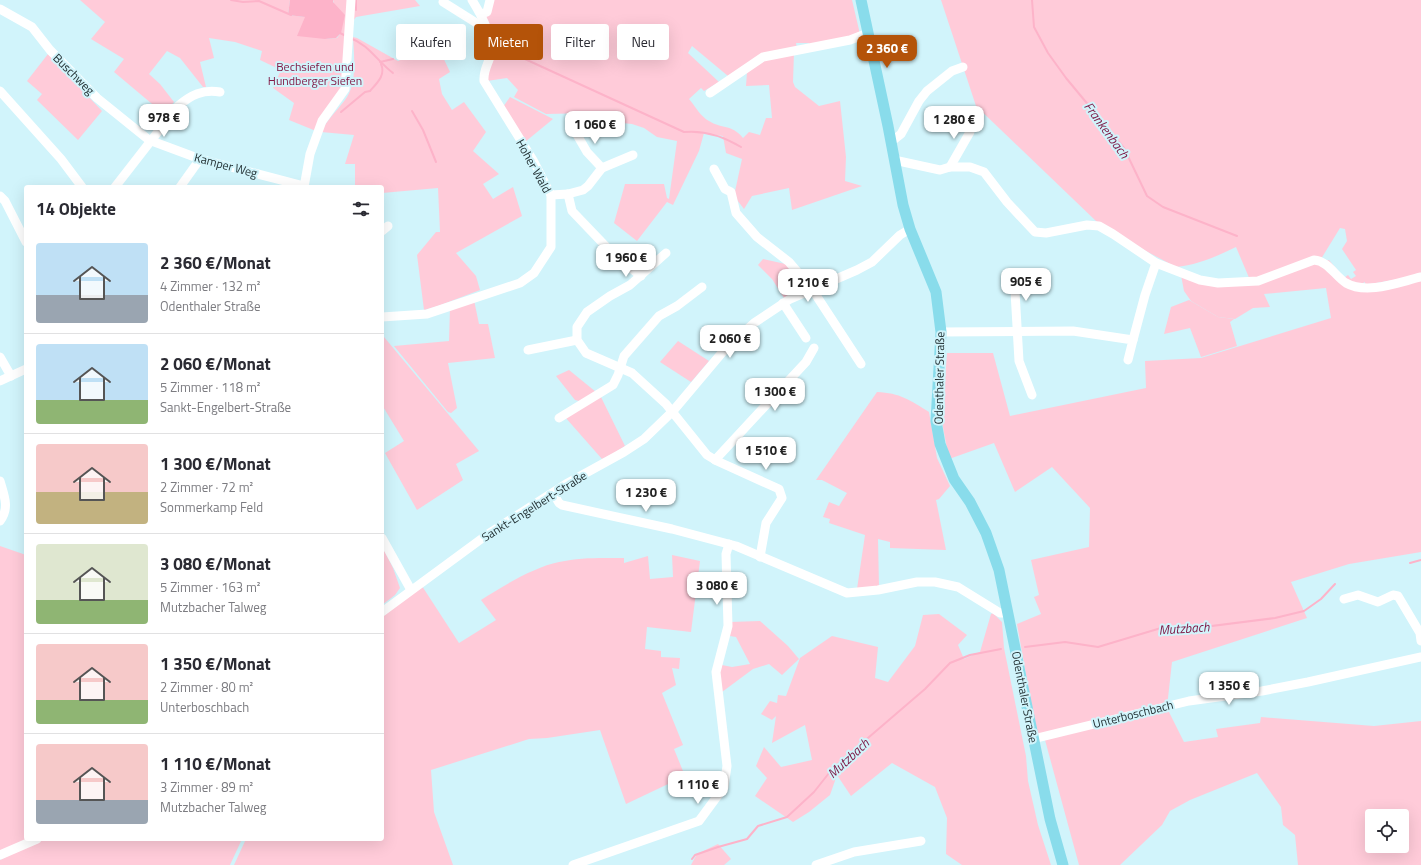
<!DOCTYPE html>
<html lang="de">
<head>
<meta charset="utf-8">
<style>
  body { margin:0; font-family:"Titillium Web",sans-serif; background:#f7f7f7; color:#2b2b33; height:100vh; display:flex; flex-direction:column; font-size:15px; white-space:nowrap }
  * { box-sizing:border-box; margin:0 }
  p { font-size:13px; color:#7c7c81 }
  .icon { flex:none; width:22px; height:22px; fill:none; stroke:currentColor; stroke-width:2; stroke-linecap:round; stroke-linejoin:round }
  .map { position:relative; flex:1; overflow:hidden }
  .drawer { position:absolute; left:24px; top:185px; width:360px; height:656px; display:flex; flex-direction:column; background:#fff; border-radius:4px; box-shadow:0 4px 16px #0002 }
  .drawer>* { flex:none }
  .top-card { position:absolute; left:396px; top:24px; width:380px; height:36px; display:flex; gap:8px }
  .controls { position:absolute; left:1365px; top:809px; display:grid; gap:8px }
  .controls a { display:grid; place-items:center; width:44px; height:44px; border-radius:4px; background:#fff; box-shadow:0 4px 16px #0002; font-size:20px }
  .price { position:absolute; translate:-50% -34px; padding:0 9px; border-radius:8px; background:#fff; color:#222; font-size:13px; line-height:26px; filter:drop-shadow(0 1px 2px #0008) }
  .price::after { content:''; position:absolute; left:50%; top:24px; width:12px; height:9px; margin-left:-6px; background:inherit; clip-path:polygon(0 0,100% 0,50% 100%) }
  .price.current { background:#b45309; color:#fff }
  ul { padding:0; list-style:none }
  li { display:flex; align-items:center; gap:12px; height:100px; padding:0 12px }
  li+li { border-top:1px solid #e1e1e2 }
  li span { display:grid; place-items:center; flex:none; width:112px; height:80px; border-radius:4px; color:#555 }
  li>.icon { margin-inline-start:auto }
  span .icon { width:48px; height:48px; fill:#fffc; stroke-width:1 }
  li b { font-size:17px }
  h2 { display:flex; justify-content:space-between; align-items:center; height:48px; padding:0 12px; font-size:17px }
  .pill { padding:0 14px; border-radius:4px; background:#fff; box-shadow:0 4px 16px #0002; font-size:14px; line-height:36px }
  .pill.current { background:#b45309; color:#fff }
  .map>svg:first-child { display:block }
  .green { fill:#ffcbd9; fill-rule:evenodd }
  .water { fill:#fdb3c9 }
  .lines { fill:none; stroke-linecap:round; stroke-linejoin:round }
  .stream { stroke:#fdb3c9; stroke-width:2 }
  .minor { stroke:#fff; stroke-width:9 }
  .major { stroke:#89dceb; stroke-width:11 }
  .labels { text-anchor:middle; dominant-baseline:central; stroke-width:4; stroke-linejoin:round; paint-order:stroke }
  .park-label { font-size:12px; fill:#821b47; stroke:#d1f4fb }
  .street-label { font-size:12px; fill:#243235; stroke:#d1f4fb }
  .water-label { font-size:13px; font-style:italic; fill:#7c1442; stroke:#d1f4fb }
</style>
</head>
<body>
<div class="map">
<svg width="1421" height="865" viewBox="0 0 1421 865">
  <rect width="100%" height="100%" fill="#d1f4fb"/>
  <g class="green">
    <path d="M80,0H290L288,15L305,17L325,39L337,38L341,33L333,0H350L348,78L316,131L289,120L294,103L273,88L281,70L260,60L262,51L235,42L209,38L214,58L200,62L206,87H203L180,58L167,51L149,74L160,84L174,102L164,114L114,72L124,59L91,39L105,22Z"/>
    <path d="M354,0H415L420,6L356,17L353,21Z"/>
    <path d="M493,0H852L860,34L810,48L809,43H796L797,49L783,50L781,49L755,58L728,76L692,46L688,53L719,82L704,91L701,88L689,99C695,106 701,117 709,121C721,129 732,124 743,138L749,132L760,135L766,118H772L769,85L746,86L747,72L758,61L794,52L793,82L795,87L819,106L840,101L846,157L845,181L862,186L792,210L789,188L752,196L744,209L734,196L742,159L726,153L723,136L704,133L699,151L673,205L667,202L637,241L614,223L625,184H664L667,198L669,199L677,141L657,137L644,128L632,124L603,121L593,113L546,114L514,97L518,90L507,78L487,81L485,74L500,33L498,28L489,31L485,16Z"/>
    <path d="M941,0H1421V275L1365,285V282L1359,285L1345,280L1326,261L1329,260L1344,278L1348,275L1351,279L1356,276L1353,272L1356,270L1342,249L1347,241L1345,229L1340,228L1321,259C1305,255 1269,277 1250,280L1236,247C1218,256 1197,265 1176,267L1112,233L1096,221L976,106Z"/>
    <path d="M353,37L357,38L398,61L444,41L453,43L440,51L450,72L439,79L442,94L452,110L464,102L486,132L473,151L499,174L483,184L493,199L513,187L522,216L456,253L476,276L480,290L438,306L424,310L417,255L436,232H440L438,188L382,193V187L355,185V164H345L354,135L321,132C328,118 339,109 347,97C357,82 354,54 353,37Z"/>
    <path d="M48,54L83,88V91L102,111L78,140L37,100L42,94L27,81Z"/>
    <path d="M510,97L553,119L525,142L503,107Z"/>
    <path d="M763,259L790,265L805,287L784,298L772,279L758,265Z"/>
    <path d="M1312,263L1319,265L1354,289L1421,279V552L1349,564L1291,582L1307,618L1172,662L1167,707L1035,737L1029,691L1017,624L1041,614L1034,597L1039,595L1031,560L1089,547L1090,508L1052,467L1015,492L994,443L949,459L942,422L947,353H993L1010,416L1146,388L1145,361L1201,358L1331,318L1326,288L1264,294L1270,307L1253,308L1235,319L1218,317L1191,301L1184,291L1181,275L1241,286Z"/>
    <path d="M474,300L479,324H488L495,358L448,363L457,408L451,413L448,412L394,346L449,341L450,308Z"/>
    <path d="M1189,300L1218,317L1234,319L1230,322L1237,346L1201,357L1190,328L1164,334L1171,307Z"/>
    <path d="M384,337L479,451L456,464L463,480L417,510L385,453L404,441L382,405V339Z"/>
    <path d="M678,341L709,361L691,382L660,362Z"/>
    <path d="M569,370L596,392L579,401L575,400L556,376Z"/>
    <path d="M877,392C900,393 910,400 929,412L937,458L950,486L939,499L936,500L946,550L890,548V542L878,539L879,587L857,589L865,535L829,523L830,519L823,517L829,502L839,506L847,493L822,480H816Z"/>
    <path d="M600,395L625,446L617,451V452L602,459L565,417Z"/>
    <path d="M0,546L26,555V839L0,857Z"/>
    <path d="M382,546L393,568L400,588L395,595L382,605Z"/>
    <path d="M672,555L700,561L691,632L647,627L645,649L661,651V657L680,658L679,669L672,668L676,685L662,693L683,745L674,749L685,776L626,804L600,730L547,738L529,739L431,770L434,812L453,865H234L246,839H382V617L422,586L459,643L496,620L481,600C503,586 534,567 559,562C581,557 601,558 624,558V563L648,556L650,579L673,577Z"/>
    <path d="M993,613L1002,622L1004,648L1026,756L1028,781L1038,825L1051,865H962L946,854L947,818L935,787L892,763L851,796L837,775L830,795L809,812L793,822L755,796L767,778L756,766L764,747L781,767L812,760L805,725L772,743L776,716L772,720L761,714L770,701L777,703L778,695L786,696L800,658L832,636L878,647L875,678L888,682L915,646L923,615L939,614L967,635L958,645L964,659L980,652L991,614Z"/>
    <path d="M760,621L788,646L799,659L782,675L769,664L753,669L722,692L718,673L722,665L732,667L750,664L736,637L730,636V622Z"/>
    <path d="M1167,708L1184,742L1218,737L1216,729L1260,723L1261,717L1374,726L1421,721V865H1298L1295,835L1283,825L1281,807L1257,773L1190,800L1170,811L1162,825L1120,865H1079L1045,740ZM1372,816H1402V846H1372Z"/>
    <path d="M42,839H242L230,865H0V860Z"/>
    <path d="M718,844L731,859L724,865H691L697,854Z"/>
  </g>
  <path class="water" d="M290,0H333V2L345,15L341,33L336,38L325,39L297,36L305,17L288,15Z"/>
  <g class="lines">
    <g class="stream">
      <path d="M231,0L243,2L259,1L291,15"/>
      <path d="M1032,0L1034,27L1048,53L1066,78L1124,148L1147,196L1163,207L1237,236"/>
      <path d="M356,10V0"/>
      <path d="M338,32L346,36"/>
      <path d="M350,38C368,44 378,62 393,73"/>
      <path d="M514,54L684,132C705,130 723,136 741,147"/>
      <path d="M380,62L393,59"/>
      <path d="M412,111L423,130L436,162"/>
      <path d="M341,112L365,92L370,91C377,83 386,75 381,64"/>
      <path d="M1410,563L1421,560"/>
      <path d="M1025,647L1065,642L1098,647L1161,628L1180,630L1275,618L1304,611L1321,599L1335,584"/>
      <path d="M692,859L695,855L718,847L747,839L758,826L787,817L814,792L833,768L925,689L950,663L970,655L1001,649"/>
    </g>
    <g class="minor">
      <path d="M443,2L486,29"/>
      <path d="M0,9L32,27L50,50L97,98L149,140L200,159L304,186"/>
      <path d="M481,14L487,12L490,0"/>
      <path d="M0,91L61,159L82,187"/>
      <path d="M710,93L763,57L850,40L868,33"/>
      <path d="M576,133L587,152L602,168"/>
      <path d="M891,142L901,134L919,101L927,91L952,71L963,67"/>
      <path d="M894,160L940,170L950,167H970L984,172L1007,202L1035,232L1046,233L1087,225L1099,226L1113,234L1156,263L1200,280L1218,283L1258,281L1314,260C1328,261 1335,276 1346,283C1367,295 1399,282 1421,277"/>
      <path d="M950,167L970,132L959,116L952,111"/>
      <path d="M714,169L725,189L731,192L736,213L757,237L789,262L812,289L861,364"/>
      <path d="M115,187L178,106C191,95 203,89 220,92"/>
      <path d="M180,187L200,159"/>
      <path d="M304,187L310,154L322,121L345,89L351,0"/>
      <path d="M568,194L572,211L618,259"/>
      <path d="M551,195L568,194L583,190L588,186L602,168L633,155"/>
      <path d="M0,196L5,201L26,242"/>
      <path d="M382,231L388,226"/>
      <path d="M666,253L630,285L610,296L587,312L577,327V340L586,353L632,373L666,404L707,455L717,461L779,489L782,498L766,523L760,557"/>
      <path d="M624,263L641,276"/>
      <path d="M1014,274L1019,361L1032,395"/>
      <path d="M783,303L806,338"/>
      <path d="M382,317L427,314L520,283L534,273L551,247V195L533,160L484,81C483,70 489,63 491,53C494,38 480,13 472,0"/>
      <path d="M941,332L1073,331L1133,340L1128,360"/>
      <path d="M1133,340L1145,295L1156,263"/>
      <path d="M528,350L577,340"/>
      <path d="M0,357L11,376"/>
      <path d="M0,381L26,369"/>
      <path d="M559,418L613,385L618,375L624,356L659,316L677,306L702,287"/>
      <path d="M715,460L806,362L814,348"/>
      <path d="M0,481C4,495 10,508 0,521"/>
      <path d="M553,493L559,503L562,505L672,529L736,546L847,593L878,590L917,582H935L958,587L1000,613H1008"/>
      <path d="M382,538L411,590"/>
      <path d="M1344,599L1358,595L1378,602L1393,595L1398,596L1420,633L1421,641"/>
      <path d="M382,612L488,534L566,484L624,452L644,439L673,411L726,348L754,323L790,299L857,270L872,262L900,235L910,229"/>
      <path d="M1033,739L1189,701L1262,691L1308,682L1421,657"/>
      <path d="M0,855L37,839"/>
      <path d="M573,865L699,821L724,787L727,766L716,672L728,626L726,554L729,544"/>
      <path d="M816,865L854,852L921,841"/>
    </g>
    <path class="major" d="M861,0L888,126L903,205L910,229L936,292L941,332L936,421L940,444L954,479L970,502L986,533L999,570L1050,819L1063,865"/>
  </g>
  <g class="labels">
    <g class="park-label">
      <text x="315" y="66">Bechsiefen und<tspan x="315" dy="14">Hundberger Siefen</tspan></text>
    </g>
    <g class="street-label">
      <text transform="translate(74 74) rotate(45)">Buschweg</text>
      <text transform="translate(226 165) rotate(15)">Kamper Weg</text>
      <text transform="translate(534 166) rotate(61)">Hoher Wald</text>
      <text transform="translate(939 378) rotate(-89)">Odenthaler Straße</text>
      <text transform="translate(534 506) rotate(-32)">Sankt-Engelbert-Straße</text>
      <text transform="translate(1025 697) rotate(79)">Odenthaler Straße</text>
      <text transform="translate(1133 714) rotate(-14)">Unterboschbach</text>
    </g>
    <g class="water-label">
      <text transform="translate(1107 130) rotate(54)">Frankenbach</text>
      <text transform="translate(1184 628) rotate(-4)">Mutzbach</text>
      <text transform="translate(848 758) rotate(-43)">Mutzbach</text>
    </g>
  </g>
</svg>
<div class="controls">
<a><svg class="icon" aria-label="locate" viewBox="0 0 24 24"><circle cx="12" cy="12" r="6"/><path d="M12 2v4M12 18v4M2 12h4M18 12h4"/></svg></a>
</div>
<b class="price current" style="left:887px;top:69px">2 360 €</b>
<b class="price" style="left:164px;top:138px">978 €</b>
<b class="price" style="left:954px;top:140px">1 280 €</b>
<b class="price" style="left:595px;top:145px">1 060 €</b>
<b class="price" style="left:626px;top:278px">1 960 €</b>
<b class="price" style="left:1026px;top:302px">905 €</b>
<b class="price" style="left:808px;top:303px">1 210 €</b>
<b class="price" style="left:730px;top:359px">2 060 €</b>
<b class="price" style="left:775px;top:412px">1 300 €</b>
<b class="price" style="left:766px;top:471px">1 510 €</b>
<b class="price" style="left:646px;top:513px">1 230 €</b>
<b class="price" style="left:717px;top:606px">3 080 €</b>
<b class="price" style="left:1229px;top:706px">1 350 €</b>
<b class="price" style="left:698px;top:805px">1 110 €</b>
<div class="top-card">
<a class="pill">Kaufen</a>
<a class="pill current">Mieten</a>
<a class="pill">Filter</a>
<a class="pill">Neu</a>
</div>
<section class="drawer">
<h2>14 Objekte<svg class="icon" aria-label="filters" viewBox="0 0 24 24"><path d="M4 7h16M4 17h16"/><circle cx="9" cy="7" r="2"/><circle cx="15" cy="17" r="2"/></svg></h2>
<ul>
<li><span style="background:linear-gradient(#bfe0f5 65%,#9aa5b1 0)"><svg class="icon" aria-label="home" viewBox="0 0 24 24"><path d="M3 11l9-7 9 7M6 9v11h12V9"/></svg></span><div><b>2 360 €/Monat</b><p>4 Zimmer · 132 m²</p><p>Odenthaler Straße</p></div></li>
<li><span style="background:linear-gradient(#bfe0f5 70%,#8fb573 0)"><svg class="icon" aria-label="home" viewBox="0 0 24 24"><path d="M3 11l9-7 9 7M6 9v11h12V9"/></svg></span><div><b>2 060 €/Monat</b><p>5 Zimmer · 118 m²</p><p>Sankt-Engelbert-Straße</p></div></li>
<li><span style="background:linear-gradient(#f6c9c9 60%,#c2b280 0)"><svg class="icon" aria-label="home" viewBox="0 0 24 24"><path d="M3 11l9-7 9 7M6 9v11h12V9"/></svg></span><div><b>1 300 €/Monat</b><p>2 Zimmer · 72 m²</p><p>Sommerkamp Feld</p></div></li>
<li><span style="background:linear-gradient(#dfe7d0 70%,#8fb573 0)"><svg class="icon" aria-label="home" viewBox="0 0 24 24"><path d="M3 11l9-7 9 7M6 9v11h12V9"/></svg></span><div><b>3 080 €/Monat</b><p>5 Zimmer · 163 m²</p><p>Mutzbacher Talweg</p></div></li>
<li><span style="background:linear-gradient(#f6c9c9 70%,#8fb573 0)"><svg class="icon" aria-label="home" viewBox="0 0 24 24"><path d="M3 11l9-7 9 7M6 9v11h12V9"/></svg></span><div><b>1 350 €/Monat</b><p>2 Zimmer · 80 m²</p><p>Unterboschbach</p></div></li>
<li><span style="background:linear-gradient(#f6c9c9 70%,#9aa5b1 0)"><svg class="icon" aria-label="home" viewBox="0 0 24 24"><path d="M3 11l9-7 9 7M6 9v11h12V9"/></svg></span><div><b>1 110 €/Monat</b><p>3 Zimmer · 89 m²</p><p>Mutzbacher Talweg</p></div></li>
</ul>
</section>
</div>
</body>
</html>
